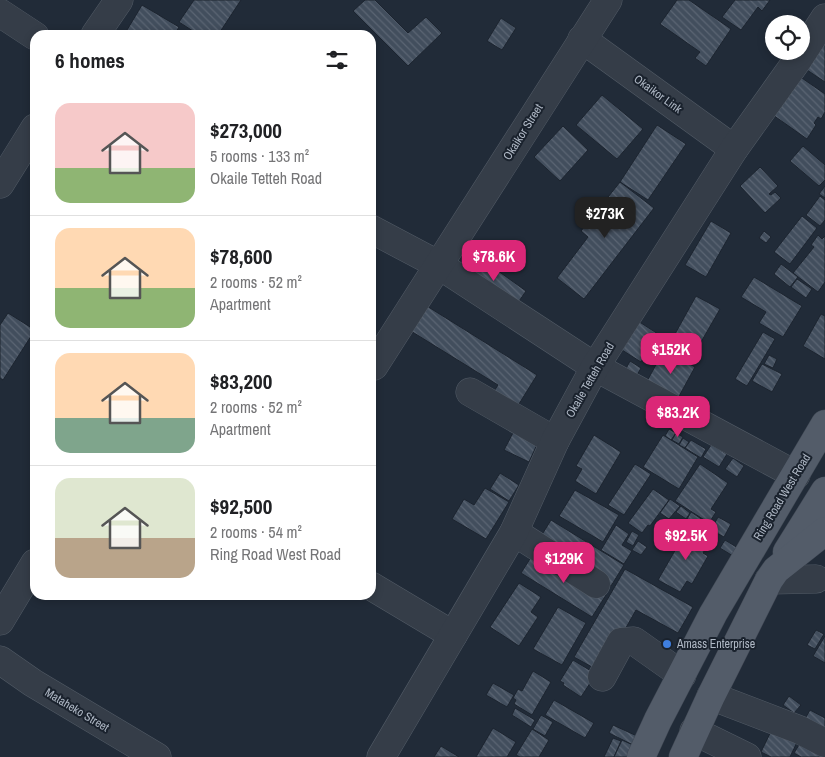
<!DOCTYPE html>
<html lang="en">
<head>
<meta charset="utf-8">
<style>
  body { margin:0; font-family:"Archivo Narrow",sans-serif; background:#f2f2f2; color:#202124; height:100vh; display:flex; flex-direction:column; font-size:19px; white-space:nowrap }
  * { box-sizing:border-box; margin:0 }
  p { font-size:16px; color:#757577 }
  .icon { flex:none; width:28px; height:28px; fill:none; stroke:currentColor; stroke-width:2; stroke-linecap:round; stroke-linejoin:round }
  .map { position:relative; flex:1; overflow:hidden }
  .details { position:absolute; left:30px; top:30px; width:346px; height:570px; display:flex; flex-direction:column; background:#fff; border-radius:15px; box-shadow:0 2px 8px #0003 }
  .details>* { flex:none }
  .fabs { position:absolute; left:765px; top:15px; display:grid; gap:10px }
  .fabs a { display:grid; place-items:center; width:45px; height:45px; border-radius:50%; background:#fff; box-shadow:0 2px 8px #0003; font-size:25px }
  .price { position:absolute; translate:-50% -42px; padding:0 11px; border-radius:10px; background:#db2777; color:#fff; font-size:16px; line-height:32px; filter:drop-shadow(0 1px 2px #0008) }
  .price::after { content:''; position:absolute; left:50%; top:30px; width:15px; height:11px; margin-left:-8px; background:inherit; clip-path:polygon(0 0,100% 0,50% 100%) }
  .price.selected { background:#222; color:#fff }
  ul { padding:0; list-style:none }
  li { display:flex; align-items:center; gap:15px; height:125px; padding:0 25px }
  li+li { border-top:1px solid #e0e0e0 }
  li span { display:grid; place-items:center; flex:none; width:140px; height:100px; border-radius:15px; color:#555 }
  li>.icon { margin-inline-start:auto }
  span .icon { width:60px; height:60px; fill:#fffc; stroke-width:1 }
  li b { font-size:21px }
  h2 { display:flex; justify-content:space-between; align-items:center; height:60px; padding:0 25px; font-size:21px }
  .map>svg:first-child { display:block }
  .building { fill:url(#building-back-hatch); stroke:#1c242f }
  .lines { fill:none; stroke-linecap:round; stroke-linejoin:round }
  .minor-casing { stroke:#525b66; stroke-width:29 }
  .major-casing { stroke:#3e4652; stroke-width:29 }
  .minor { stroke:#353d48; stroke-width:28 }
  .major { stroke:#535c69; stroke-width:28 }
  .shop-dot { fill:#3f7fe0; stroke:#1a222d; stroke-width:2 }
  .labels { text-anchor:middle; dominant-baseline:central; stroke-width:4; stroke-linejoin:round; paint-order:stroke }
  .street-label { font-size:12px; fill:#afb8c5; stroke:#1a222d }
  .poi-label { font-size:12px; fill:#afb8c5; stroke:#1a222d; text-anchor:start }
</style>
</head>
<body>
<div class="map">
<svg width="825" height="757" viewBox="0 0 825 757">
  <defs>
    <pattern id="building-back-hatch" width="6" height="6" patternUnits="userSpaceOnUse" patternTransform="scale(1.25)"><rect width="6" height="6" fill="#424e5d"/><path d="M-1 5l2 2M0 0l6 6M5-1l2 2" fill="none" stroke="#5b6573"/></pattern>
  </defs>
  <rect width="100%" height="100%" fill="#212b38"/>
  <g class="building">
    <path d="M194,0H241L218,35H199L179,22Z"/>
    <path d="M365,0H375L408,33L426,17L442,33L408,66L353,11Z"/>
    <path d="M677,0H689L731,29L706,66L695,58L700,52L660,24Z"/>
    <path d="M735,0H770L762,11L758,7L741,30L722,17Z"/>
    <path d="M142,5L179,27L174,35H124Z"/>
    <path d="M501,18L516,28L502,50L487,41Z"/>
    <path d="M825,33V82L801,66Z"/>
    <path d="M799,76L825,94V112L821,119L818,117L814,123L816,125L807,139L773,115Z"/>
    <path d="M602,95L643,129L617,159L576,125Z"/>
    <path d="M657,125L686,144L648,200L620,182Z"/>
    <path d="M563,126L588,150L560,181L534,157Z"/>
    <path d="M803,146L825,165V180L819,186L790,161Z"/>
    <path d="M760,167L778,186L769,194L771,195L775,192L781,198L765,213L740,186Z"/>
    <path d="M620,182L654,208L584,299L557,278L588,237L581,231Z"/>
    <path d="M825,186V198L819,194Z"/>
    <path d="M820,196L825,200V220L820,226L806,215Z"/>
    <path d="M802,216L817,228L790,264L774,252Z"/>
    <path d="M711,221L731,233L706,277L685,265Z"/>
    <path d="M764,231L771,237L766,243L759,238Z"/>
    <path d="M818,235L822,239L825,236V282L818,292L793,273L814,247L811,245Z"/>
    <path d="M476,255L526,291L513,310L462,274Z"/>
    <path d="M781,264L798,277L790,287L774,274Z"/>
    <path d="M754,277L802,306L783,337L759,323L766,312L741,297Z"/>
    <path d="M797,279L812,289L806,298L791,287Z"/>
    <path d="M696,296L720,309L693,356L670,343Z"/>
    <path d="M422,303L537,375L509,420L485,405L498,385L406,328Z"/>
    <path d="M8,313L35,330L3,380L0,378V325Z"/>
    <path d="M821,314L825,316V359L803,346Z"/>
    <path d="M635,319L658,334L641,362L622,350L628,341L623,338Z"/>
    <path d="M763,332L775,339L747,386L735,379Z"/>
    <path d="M664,350L695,367L677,400L646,383Z"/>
    <path d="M769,355L777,359L773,368L764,364Z"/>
    <path d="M630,361L641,368L632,384L621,378Z"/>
    <path d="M762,364L782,374L772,392L752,381Z"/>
    <path d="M515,429L539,440L529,462L504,450Z"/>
    <path d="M669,429L676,433L671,440L665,436Z"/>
    <path d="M676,433L683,437L679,444L672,440Z"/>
    <path d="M594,435L621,452L596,494L575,481L582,469L576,466Z"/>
    <path d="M663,435L698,457L679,489L643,467Z"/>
    <path d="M683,438L689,442L685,448L679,445Z"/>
    <path d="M691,440L706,449L701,458L685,448Z"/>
    <path d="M711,445L727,454L719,467L703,457Z"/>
    <path d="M733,458L744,466L737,477L725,469Z"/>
    <path d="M635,464L651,474L624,515L608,505Z"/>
    <path d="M700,464L728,483L711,509L716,512L709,523L675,501Z"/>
    <path d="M500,473L519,485L509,501L490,489Z"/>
    <path d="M485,488L509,502L486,539L452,519L464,499L474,505Z"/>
    <path d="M653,489L669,500L650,526L648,525L642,533L628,523Z"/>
    <path d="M575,490L619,515L603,542L559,516Z"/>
    <path d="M670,499L680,506L669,519L660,513Z"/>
    <path d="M681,506L690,513L686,519L676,512Z"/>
    <path d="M691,512L709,524L705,530L687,519Z"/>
    <path d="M718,517L731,524L724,537L711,530Z"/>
    <path d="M551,520L624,565L611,586L538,541Z"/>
    <path d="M616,525L629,534L622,545L632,551L624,564L601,550Z"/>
    <path d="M688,528L710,541L703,553L708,556L692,584L687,581L680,592L658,580Z"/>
    <path d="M632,531L639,535L633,546L626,542Z"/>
    <path d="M725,540L738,548L733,556L720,548Z"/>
    <path d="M638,541L647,547L641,555L632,550Z"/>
    <path d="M535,551L606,595L592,617L521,573Z"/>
    <path d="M625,569L693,607L678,633L636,610L601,672L574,657Z"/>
    <path d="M519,583L541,597L531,612L538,617L519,646L490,627Z"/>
    <path d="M558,607L586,623L562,665L533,649Z"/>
    <path d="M816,630L824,634L815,649L807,645Z"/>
    <path d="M825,636V663L813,656Z"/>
    <path d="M573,660L596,674L581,697L563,685L564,683L560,681Z"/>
    <path d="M533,671L551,682L532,715L514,704L516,700L513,698L518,689L522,691Z"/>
    <path d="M493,683L514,695L507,707L486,695Z"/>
    <path d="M789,696L801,705L794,713L783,705Z"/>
    <path d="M554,700L594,723L585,738L545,715Z"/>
    <path d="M515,708L535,720L531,727L512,715Z"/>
    <path d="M810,710L825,718V737L802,724Z"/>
    <path d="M541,715L553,722L545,736L533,729Z"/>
    <path d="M613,725L637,736L633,745L609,733Z"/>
    <path d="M774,725L799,738L790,757H771L761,752Z"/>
    <path d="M493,728L516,742L507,757H476Z"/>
    <path d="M532,729L549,740L539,757H520L516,755Z"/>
    <path d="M613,738L621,741L614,757H604Z"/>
    <path d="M622,740L635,746L630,757H614Z"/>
    <path d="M802,740L825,752V757H801L794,753Z"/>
    <path d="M441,746L459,757H434Z"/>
  </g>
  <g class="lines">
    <defs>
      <g id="minor">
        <path d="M0,13L35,36"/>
        <path d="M95,35L119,0"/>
        <path d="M582,39L734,149"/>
        <path d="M0,184L35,128"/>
        <path d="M371,229L439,265L595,367L796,475"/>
        <path d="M374,366L608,0"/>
        <path d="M470,392L555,441"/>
        <path d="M514,532L596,584"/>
        <path d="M769,580L816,579"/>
        <path d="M371,586L453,635"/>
        <path d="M0,621L35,563"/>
        <path d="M0,660L33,683L157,757"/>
        <path d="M602,677L621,642L634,641L682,675"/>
        <path d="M711,696L800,730L825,743"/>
        <path d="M694,731L747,757"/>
        <path d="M381,757L514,532L555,441L595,367L734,149L799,58L825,18"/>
      </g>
      <g id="major">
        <path d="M787,552L825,491"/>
        <path d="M641,757L658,720L713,614L825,424"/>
        <path d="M683,757L711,696L769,580L776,570L825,531"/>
      </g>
    </defs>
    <use href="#minor" class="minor-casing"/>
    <use href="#major" class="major-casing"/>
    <use href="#minor" class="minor"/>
    <use href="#major" class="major"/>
  </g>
  <circle class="shop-dot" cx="667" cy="644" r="5"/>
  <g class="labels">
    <g class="street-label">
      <text transform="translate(658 94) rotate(36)">Okaikor Link</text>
      <text transform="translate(523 132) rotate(-58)">Okaikor Street</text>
      <text transform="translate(590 380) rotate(-60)">Okaile Tetteh Road</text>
      <text transform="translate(782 497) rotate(-59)">Ring Road West Road</text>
      <text transform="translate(77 710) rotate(31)">Mataheko Street</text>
    </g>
    <g class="poi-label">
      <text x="677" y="644">Amass Enterprise</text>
    </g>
  </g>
</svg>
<div class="fabs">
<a><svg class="icon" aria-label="locate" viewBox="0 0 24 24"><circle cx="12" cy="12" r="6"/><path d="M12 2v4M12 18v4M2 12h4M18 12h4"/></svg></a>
</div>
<b class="price selected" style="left:605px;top:239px">$273K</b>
<b class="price" style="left:494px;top:282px">$78.6K</b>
<b class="price" style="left:671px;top:375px">$152K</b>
<b class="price" style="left:678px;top:438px">$83.2K</b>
<b class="price" style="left:686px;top:561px">$92.5K</b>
<b class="price" style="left:564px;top:584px">$129K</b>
<section class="details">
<h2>6 homes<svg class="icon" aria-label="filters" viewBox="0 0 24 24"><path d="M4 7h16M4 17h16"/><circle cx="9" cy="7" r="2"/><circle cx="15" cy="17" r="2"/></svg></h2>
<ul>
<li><span style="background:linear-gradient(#f6c9c9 65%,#8fb573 0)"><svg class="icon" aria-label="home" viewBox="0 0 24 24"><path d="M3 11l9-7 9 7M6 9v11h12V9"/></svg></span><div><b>$273,000</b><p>5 rooms · 133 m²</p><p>Okaile Tetteh Road</p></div></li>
<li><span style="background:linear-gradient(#ffd9b3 60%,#8fb573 0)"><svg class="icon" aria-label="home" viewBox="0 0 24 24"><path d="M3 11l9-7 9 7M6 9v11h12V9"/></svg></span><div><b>$78,600</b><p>2 rooms · 52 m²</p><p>Apartment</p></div></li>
<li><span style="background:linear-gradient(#ffd9b3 65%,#7fa58c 0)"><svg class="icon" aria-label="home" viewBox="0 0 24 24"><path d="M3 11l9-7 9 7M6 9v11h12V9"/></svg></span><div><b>$83,200</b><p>2 rooms · 52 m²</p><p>Apartment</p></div></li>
<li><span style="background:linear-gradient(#dfe7d0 60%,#b9a48a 0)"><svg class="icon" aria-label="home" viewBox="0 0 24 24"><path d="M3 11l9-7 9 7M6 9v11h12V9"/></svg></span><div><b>$92,500</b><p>2 rooms · 54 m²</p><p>Ring Road West Road</p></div></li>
</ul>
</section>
</div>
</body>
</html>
